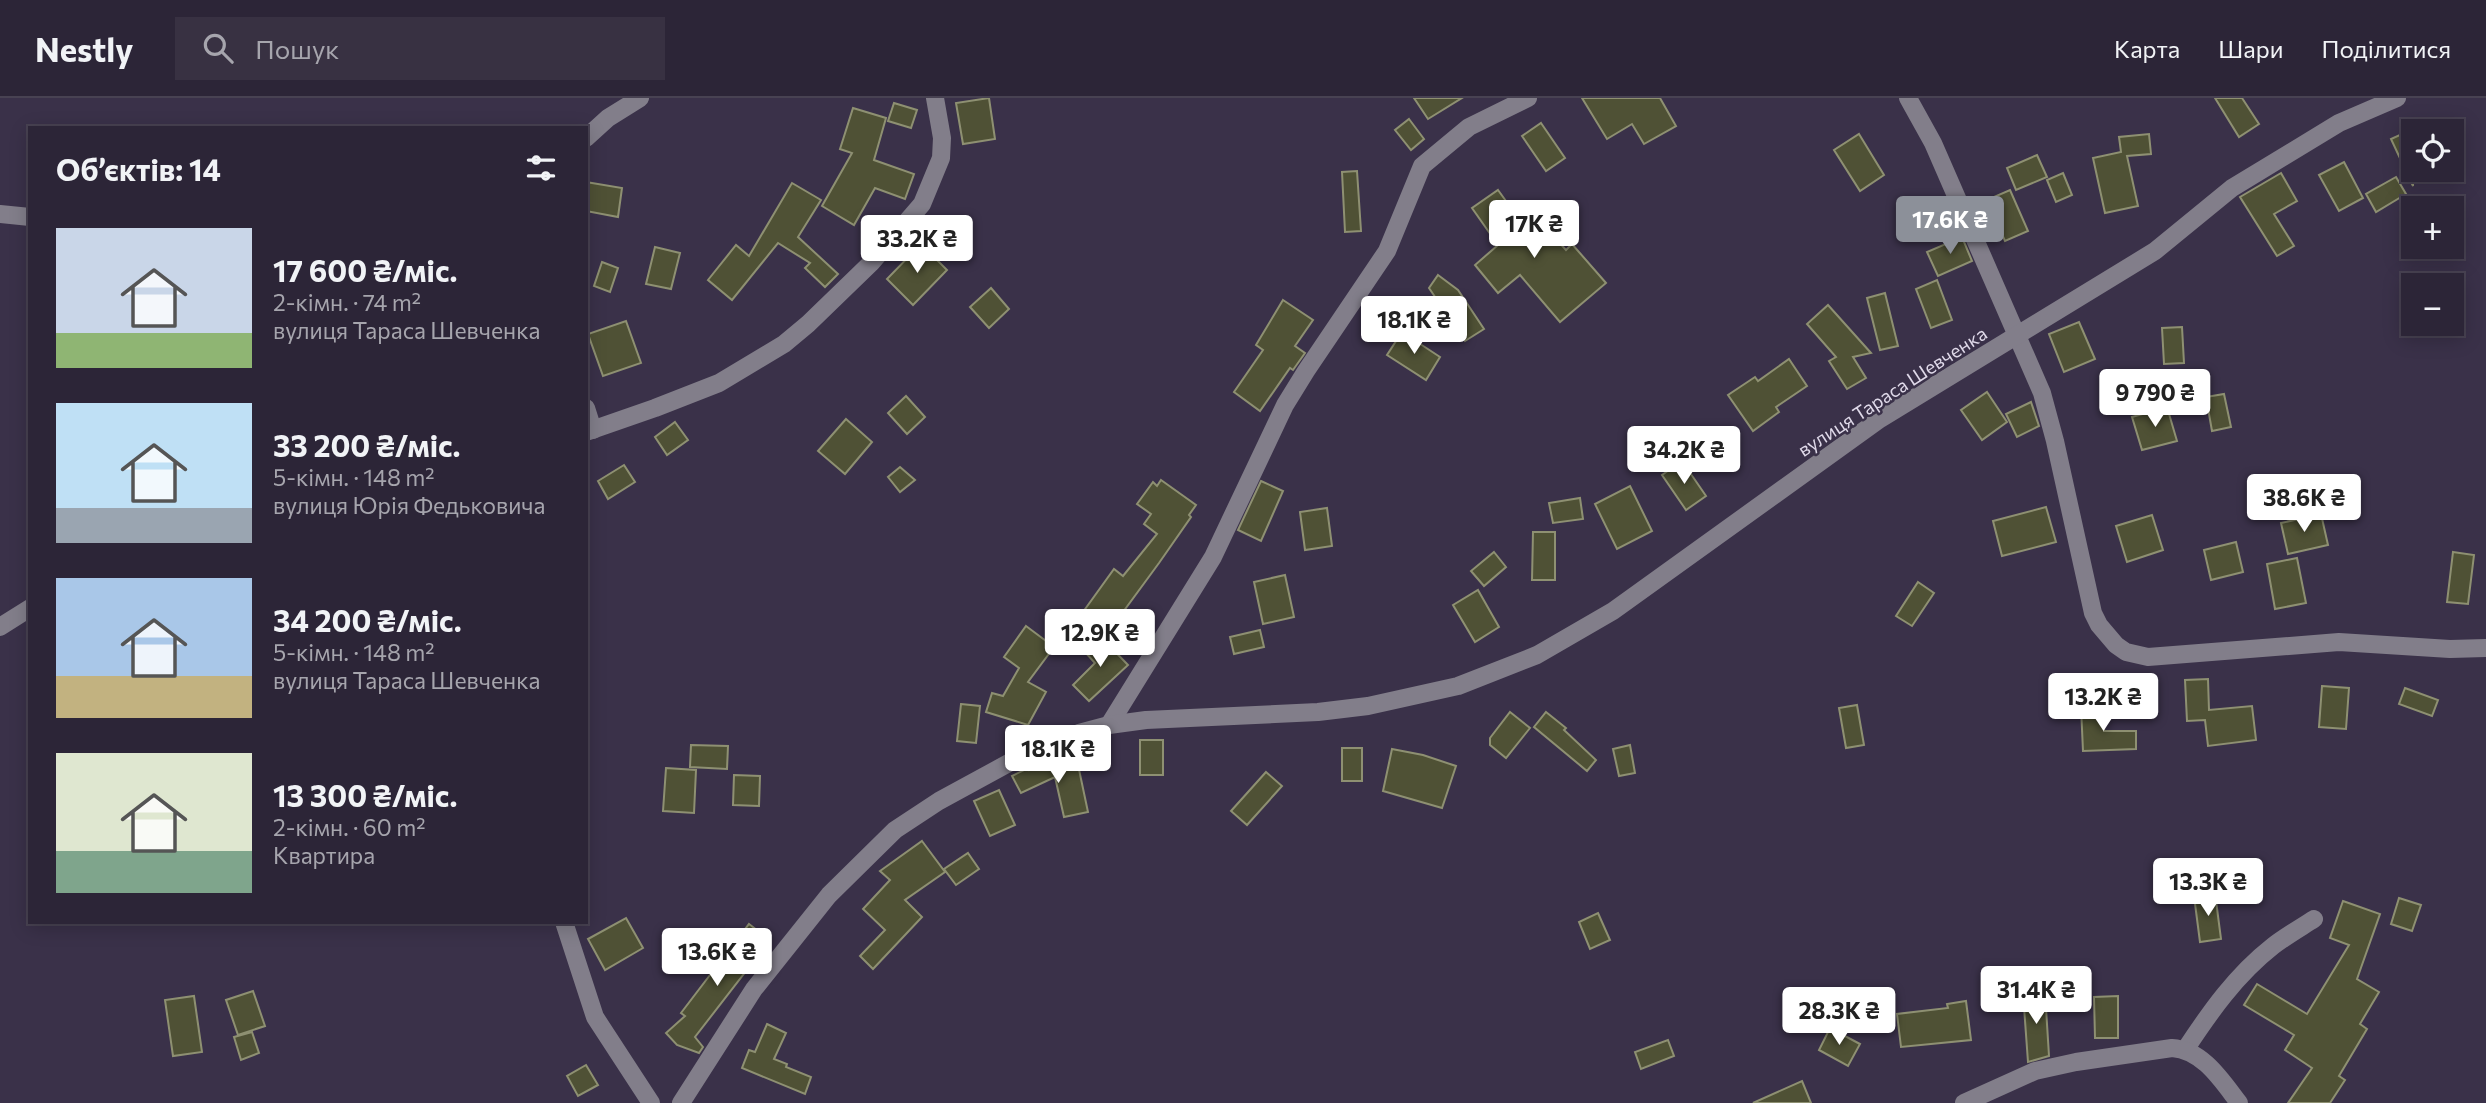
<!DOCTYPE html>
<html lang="uk">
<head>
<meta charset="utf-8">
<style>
  body { margin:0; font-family:Commissioner,sans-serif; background:#383142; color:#f1f3f6; height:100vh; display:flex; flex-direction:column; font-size:26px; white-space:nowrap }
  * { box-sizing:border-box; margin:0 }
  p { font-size:23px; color:#a6a5ad }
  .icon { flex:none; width:38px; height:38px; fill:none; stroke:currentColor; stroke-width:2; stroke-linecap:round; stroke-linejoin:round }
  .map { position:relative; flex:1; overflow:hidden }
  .side { position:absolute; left:28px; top:28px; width:560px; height:798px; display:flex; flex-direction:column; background:#2c2537; border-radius:0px; box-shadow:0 4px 18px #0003,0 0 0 2px #484252 }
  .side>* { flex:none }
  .tools { position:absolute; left:2401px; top:21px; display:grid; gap:14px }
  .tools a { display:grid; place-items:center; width:63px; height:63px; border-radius:0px; background:#2c2537; box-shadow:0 4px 18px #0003,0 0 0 2px #484252; font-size:35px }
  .price { position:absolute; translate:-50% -60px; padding:0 16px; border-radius:7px; background:#fff; color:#222; font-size:23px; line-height:46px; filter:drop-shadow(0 2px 4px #0008) }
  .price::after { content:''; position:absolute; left:50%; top:42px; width:21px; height:16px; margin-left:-10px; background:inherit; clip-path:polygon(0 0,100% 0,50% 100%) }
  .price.on { background:#8c9099; color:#fff }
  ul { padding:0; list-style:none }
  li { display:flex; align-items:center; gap:21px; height:175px; padding:0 28px }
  li span { display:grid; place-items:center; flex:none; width:196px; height:140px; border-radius:0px; color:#555 }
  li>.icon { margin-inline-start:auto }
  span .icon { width:84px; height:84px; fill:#fffc; stroke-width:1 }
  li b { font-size:30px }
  h2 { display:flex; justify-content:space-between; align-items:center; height:84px; padding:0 28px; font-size:30px }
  header { display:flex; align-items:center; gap:42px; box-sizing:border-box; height:98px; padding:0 35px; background:#2c2537; border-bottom:2px solid #484252 }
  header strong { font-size:33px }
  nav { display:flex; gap:38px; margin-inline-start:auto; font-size:24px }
  .search { width:490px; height:63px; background:#383142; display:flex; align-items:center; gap:18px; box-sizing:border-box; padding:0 24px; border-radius:0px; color:#a6a5ad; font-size:26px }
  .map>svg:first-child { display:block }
  .building { fill:#4f5135; stroke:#8e9072; stroke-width:2 }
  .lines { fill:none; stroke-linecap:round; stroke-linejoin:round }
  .minor { stroke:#827e8a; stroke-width:18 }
  .labels { text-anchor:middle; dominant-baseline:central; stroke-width:5; stroke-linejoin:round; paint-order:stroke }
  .street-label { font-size:19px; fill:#dfd9e9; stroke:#3a3149 }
</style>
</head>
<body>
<header>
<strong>Nestly</strong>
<div class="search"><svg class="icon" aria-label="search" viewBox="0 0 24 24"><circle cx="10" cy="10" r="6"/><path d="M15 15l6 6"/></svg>Пошук</div>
<nav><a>Карта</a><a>Шари</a><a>Поділитися</a></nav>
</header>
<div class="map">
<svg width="2486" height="1005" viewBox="0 0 2486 1005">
  <rect width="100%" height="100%" fill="#3a3149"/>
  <g class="building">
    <path d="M989,0L995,41L963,46L956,5Z"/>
    <path d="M1414,0H1462L1428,21Z"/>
    <path d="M1582,0H1660L1676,28L1644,46L1632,26L1607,41Z"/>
    <path d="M2215,0H2242L2259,26L2239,39Z"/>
    <path d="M894,5L917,12L911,30L888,23Z"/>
    <path d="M853,10L886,20L874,62L914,76L905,101L875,90L854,127L822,108L852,55L840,51Z"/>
    <path d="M1409,21L1424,41L1411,52L1395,32Z"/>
    <path d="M1541,25L1565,60L1546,73L1522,38Z"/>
    <path d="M2413,31V88L2391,41Z"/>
    <path d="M1859,36L1884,77L1860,93L1834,52Z"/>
    <path d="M2149,36L2151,56L2127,58L2138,108L2105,115L2093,60L2121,54L2119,39Z"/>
    <path d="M2037,57L2047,79L2016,92L2007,70Z"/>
    <path d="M2344,64L2363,100L2339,113L2319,77Z"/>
    <path d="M1357,73L1361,133L1345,134L1342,74Z"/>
    <path d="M2063,75L2072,97L2056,104L2047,82Z"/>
    <path d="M2281,75L2297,103L2274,116L2294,148L2277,158L2240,99Z"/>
    <path d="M2396,79L2406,96L2376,114L2366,96Z"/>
    <path d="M586,84L622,90L618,119L586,113Z"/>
    <path d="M792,85L821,102L798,139L838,176L825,189L805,170L810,165L778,145L732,202L708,182L736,147L749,158Z"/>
    <path d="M1498,92L1527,132L1539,122L1566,152L1572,146L1606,185L1560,224L1520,177L1498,195L1475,167L1498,147L1472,110Z"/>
    <path d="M2010,92L2028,133L2005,143L1987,102Z"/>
    <path d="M1962,139L1972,163L1938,178L1927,154Z"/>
    <path d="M921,146L947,172L913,207L887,181Z"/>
    <path d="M655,149L680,155L671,191L646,186Z"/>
    <path d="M602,164L618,170L610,194L594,188Z"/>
    <path d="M1438,177L1458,192L1484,231L1465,243L1429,190Z"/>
    <path d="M1937,182L1952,222L1931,230L1916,191Z"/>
    <path d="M991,190L1009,211L989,230L970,209Z"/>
    <path d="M1885,195L1898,248L1880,252L1867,200Z"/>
    <path d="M1283,202L1313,222L1295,248L1305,255L1293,272L1290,270L1260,313L1234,294L1263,252L1256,247Z"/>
    <path d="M1828,207L1871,255L1853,259L1866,280L1847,291L1829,263L1836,259L1807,226Z"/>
    <path d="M626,223L641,265L603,278L588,236Z"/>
    <path d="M2079,224L2095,261L2064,274L2049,236Z"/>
    <path d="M2182,229L2184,265L2164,266L2162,230Z"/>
    <path d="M1402,234L1440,259L1426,282L1387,257Z"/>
    <path d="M1789,261L1807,288L1776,309L1779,314L1753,333L1728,297L1755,279L1758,283Z"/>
    <path d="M1987,294L2007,324L1982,342L1961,312Z"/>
    <path d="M2224,296L2231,329L2212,333L2206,299Z"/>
    <path d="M906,298L925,319L907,336L888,315Z"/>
    <path d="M2031,304L2039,328L2017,339L2006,316Z"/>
    <path d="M2167,309L2177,343L2142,352L2132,319Z"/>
    <path d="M846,321L872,344L845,376L818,353Z"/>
    <path d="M675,324L688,342L667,357L655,339Z"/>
    <path d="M1682,363L1706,398L1686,412L1662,377Z"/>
    <path d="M624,367L635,384L608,401L598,383Z"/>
    <path d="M900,369L915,382L900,394L888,379Z"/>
    <path d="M1161,382L1196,407L1189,417L1191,419L1159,465L1109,533L1083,514L1114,471L1123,478L1157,436L1144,426L1151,416L1137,406L1153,384L1157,388Z"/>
    <path d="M1261,383L1283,393L1261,443L1238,432Z"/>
    <path d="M1630,388L1652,433L1617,451L1595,406Z"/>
    <path d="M1580,400L1583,421L1553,425L1549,405Z"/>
    <path d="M2046,409L2056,444L2002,458L1993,423Z"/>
    <path d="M1327,410L1332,448L1305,452L1300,414Z"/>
    <path d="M2321,416L2328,447L2288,456L2281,425Z"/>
    <path d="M2152,417L2163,452L2127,464L2116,428Z"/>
    <path d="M1533,434H1555V482H1532Z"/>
    <path d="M2236,444L2243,474L2211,482L2204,452Z"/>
    <path d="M1494,454L1506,469L1484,488L1471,473Z"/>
    <path d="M2453,454L2474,457L2468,506L2447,504Z"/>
    <path d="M2297,460L2306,505L2275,511L2267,466Z"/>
    <path d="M1285,477L1294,519L1263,526L1254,484Z"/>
    <path d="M1918,484L1934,495L1912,528L1896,518Z"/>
    <path d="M1478,492L1499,529L1475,544L1453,507Z"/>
    <path d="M1026,528L1054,549L1028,584L1046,594L1028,627L986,614L992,595L1003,598L1019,570L1004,559Z"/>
    <path d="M1260,532L1264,549L1234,556L1230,539Z"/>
    <path d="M1101,539L1128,567L1089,603L1073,587L1095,565L1085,554Z"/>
    <path d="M2208,581L2209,612L2252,608L2256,642L2208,648L2205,622L2187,623L2185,582Z"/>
    <path d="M2322,588L2349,590L2346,631L2319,629Z"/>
    <path d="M2405,590L2438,602L2432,618L2399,606Z"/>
    <path d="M961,606L980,608L976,645L957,643Z"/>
    <path d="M1857,607L1864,647L1846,650L1839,610Z"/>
    <path d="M2081,609H2103L2104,633H2136V651L2083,653Z"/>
    <path d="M1510,614L1530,630L1506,660L1490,647V640Z"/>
    <path d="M1546,614L1566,630L1564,632L1596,662L1587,673L1534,629Z"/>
    <rect x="1140" y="642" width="23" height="35"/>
    <path d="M691,647L728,648L727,671L690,669Z"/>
    <path d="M1630,647L1635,675L1619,678L1613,651Z"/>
    <rect x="1342" y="650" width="20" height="33"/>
    <path d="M1392,651L1423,657L1456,668L1442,710L1383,693Z"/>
    <path d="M1077,662L1088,714L1064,719L1055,679L1021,695L1012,678L1028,670L1029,672Z"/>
    <path d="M666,670L696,672L694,715L663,713Z"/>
    <path d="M1266,674L1282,688L1247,727L1231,713Z"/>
    <path d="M734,677L760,678L759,708L733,707Z"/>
    <path d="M999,692L1015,727L990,738L974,703Z"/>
    <path d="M922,743L945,774L905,802L922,819L873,871L860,858L885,832L863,811L890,782L880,773Z"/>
    <path d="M968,755L979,771L956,787L944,771Z"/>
    <path d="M2244,770L2246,790L2215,793L2213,773Z"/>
    <path d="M2215,795L2221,841L2200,844L2194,798Z"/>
    <path d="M2399,800L2421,807L2412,833L2391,826Z"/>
    <path d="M2343,803L2380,816L2357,881L2379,894L2360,926L2367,931L2339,978L2345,982L2330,1005H2288L2312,970L2285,952L2294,937L2244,907L2257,886L2307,916L2349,847L2330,840Z"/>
    <path d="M1598,815L1610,842L1590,851L1579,824Z"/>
    <path d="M626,820L643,850L605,872L588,841Z"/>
    <path d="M749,826L770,842L695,939L703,949L699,955L677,947L666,935L685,918L681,915Z"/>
    <path d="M253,893L265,928L238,937L226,902Z"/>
    <path d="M2045,894L2049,958L2028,964L2023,895Z"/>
    <path d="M194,898L202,954L173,958L165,902Z"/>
    <path d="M2118,898V940H2095L2094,899Z"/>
    <path d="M1966,903L1971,942L1901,949L1897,916L1948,910L1947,906Z"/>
    <path d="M767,926L786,935L774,961L787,966L786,969L811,979L805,996L742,970L749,952L755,954Z"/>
    <path d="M1830,930L1860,946L1848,968L1819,952Z"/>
    <path d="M252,934L259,955L241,962L234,939Z"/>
    <path d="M1668,942L1674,958L1641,971L1635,954Z"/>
    <path d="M586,967L598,987L578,998L567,978Z"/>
    <path d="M1802,983L1811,1005H1753Z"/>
  </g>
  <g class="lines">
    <g class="minor">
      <path d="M1908,0L1933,45L2042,295L2055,343L2093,515L2099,527L2116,547L2126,554L2148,559L2339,544L2450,551L2486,550"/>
      <path d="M586,40L608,20L640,0"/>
      <path d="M0,116L30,119"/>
      <path d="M586,310L593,332"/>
      <path d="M586,334L655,310L719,285L784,246L808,226L871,165L922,106L941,60L942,40L935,0"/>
      <path d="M0,529L30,510"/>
      <path d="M1109,627L1213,459L1285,307L1306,273L1387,153L1422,68L1469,29L1528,0"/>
      <path d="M564,824L595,919L651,1005"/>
      <path d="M2185,952C2210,914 2236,877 2273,848C2286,838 2300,830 2314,821"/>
      <path d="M681,1005L754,891L829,797L895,732L939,703L1016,661L1079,635L1109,627L1146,622L1318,614L1368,608L1458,588L1537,557L1613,513L1880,321L2155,153L2232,90L2339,25L2397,0"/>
      <path d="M1964,1005L2035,973L2076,964L2172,950C2203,952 2222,983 2239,1005"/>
    </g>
  </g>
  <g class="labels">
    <g class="street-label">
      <text transform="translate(1892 293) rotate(-33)">вулиця Тараса Шевченка</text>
    </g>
  </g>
</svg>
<div class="tools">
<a><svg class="icon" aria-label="locate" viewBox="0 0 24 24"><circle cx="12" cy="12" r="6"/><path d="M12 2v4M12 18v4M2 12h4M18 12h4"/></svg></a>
<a>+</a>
<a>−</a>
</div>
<b class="price on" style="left:1950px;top:158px">17.6K ₴</b>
<b class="price" style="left:1534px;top:162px">17K ₴</b>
<b class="price" style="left:917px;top:177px">33.2K ₴</b>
<b class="price" style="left:1414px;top:258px">18.1K ₴</b>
<b class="price" style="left:2155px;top:331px">9 790 ₴</b>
<b class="price" style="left:1684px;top:388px">34.2K ₴</b>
<b class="price" style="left:2304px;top:436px">38.6K ₴</b>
<b class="price" style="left:1100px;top:571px">12.9K ₴</b>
<b class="price" style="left:2103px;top:635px">13.2K ₴</b>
<b class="price" style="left:1058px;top:687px">18.1K ₴</b>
<b class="price" style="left:2208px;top:820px">13.3K ₴</b>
<b class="price" style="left:717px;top:890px">13.6K ₴</b>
<b class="price" style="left:2036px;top:928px">31.4K ₴</b>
<b class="price" style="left:1839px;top:949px">28.3K ₴</b>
<section class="side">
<h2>Об’єктів: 14<svg class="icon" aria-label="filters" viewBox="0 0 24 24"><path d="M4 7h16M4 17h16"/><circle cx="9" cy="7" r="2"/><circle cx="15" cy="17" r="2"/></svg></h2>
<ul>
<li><span style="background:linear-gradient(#c9d6e8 75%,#8fb573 0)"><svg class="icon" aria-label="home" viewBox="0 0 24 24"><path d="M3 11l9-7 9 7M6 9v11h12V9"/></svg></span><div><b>17 600 ₴/міс.</b><p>2-кімн. · 74 m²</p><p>вулиця Тараса Шевченка</p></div></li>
<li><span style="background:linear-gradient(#bfe0f5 75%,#9aa5b1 0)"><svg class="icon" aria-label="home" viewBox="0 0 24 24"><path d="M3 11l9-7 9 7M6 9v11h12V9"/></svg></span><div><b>33 200 ₴/міс.</b><p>5-кімн. · 148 m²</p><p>вулиця Юрія Федьковича</p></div></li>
<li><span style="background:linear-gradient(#a9c7e8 70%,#c2b280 0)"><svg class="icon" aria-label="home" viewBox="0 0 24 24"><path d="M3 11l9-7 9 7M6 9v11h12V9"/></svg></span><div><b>34 200 ₴/міс.</b><p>5-кімн. · 148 m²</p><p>вулиця Тараса Шевченка</p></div></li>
<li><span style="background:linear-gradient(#dfe7d0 70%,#7fa58c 0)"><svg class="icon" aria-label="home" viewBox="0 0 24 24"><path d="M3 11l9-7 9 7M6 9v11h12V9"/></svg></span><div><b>13 300 ₴/міс.</b><p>2-кімн. · 60 m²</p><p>Квартира</p></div></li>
</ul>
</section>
</div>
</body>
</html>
